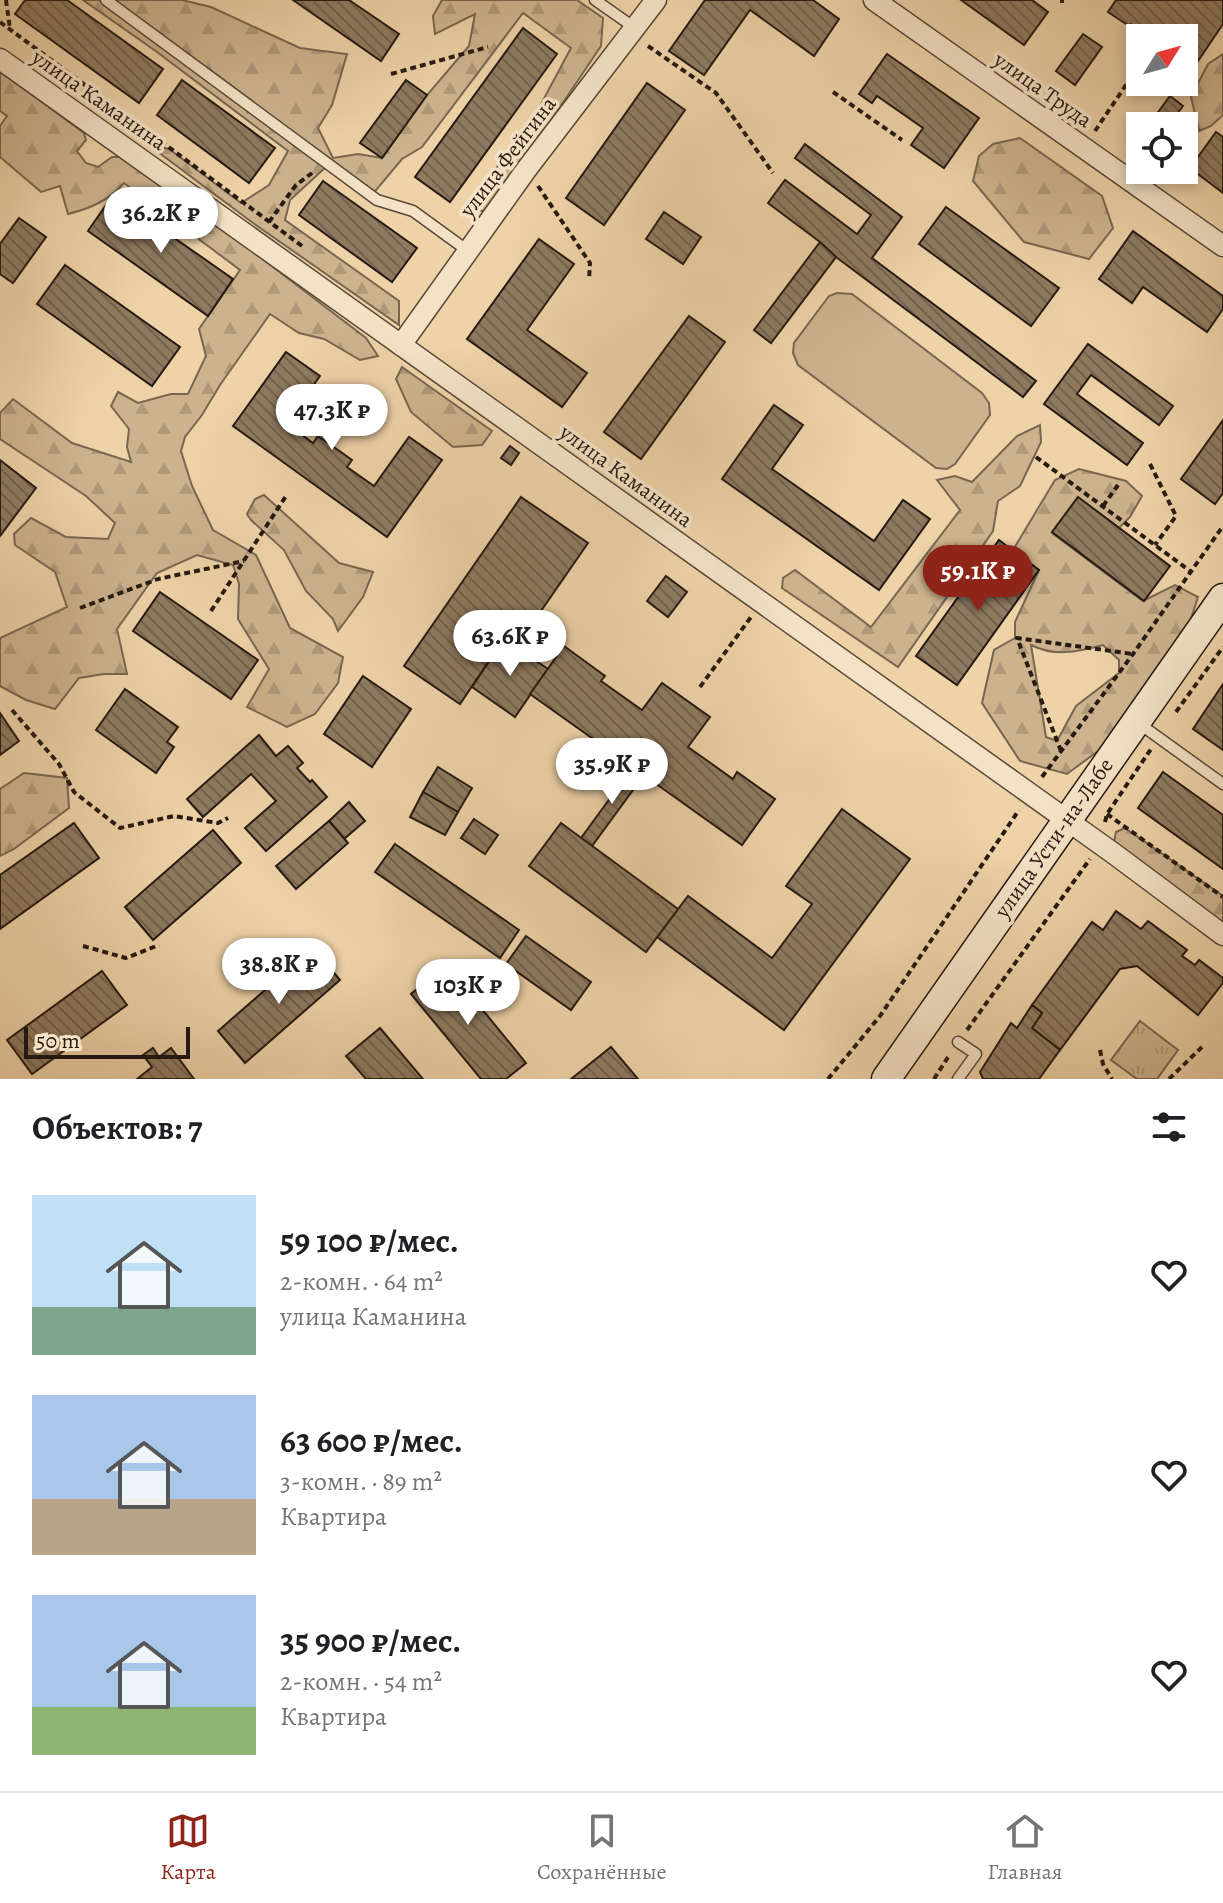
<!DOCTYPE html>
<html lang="ru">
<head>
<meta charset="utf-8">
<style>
  body { margin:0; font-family:Alegreya,serif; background:#f2f2f2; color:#202124; height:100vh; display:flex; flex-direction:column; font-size:30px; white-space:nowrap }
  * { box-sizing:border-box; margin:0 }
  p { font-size:26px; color:#757577 }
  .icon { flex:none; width:44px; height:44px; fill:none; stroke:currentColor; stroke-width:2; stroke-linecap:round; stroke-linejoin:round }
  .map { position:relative; height:1079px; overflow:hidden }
  .details { display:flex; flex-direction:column; background:#fff; flex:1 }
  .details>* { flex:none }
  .needle { width:52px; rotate:53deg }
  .fabs { position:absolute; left:1126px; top:24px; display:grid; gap:16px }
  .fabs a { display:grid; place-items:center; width:72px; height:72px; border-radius:0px; background:#fff; box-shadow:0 4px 12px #0003; font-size:40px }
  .scale { position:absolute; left:24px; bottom:20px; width:166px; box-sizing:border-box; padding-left:8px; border:4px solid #261a11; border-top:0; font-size:22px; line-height:28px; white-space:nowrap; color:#261a11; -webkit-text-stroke:6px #f4e2c6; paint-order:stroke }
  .price { position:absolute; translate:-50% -68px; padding:0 18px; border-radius:28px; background:#fff; color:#222; font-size:26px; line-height:52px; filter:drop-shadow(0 2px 4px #0008) }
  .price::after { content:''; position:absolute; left:50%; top:48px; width:24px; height:18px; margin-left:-12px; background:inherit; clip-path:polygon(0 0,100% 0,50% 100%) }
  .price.active { background:#8f2418; color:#fff }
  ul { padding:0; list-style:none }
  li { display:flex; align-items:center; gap:24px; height:200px; padding:0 32px }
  li span { display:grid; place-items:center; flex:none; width:224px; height:160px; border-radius:0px; color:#555 }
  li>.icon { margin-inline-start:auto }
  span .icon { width:96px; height:96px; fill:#fffc; stroke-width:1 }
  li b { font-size:34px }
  h2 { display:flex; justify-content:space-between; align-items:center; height:96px; padding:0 32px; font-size:34px }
  .dock { display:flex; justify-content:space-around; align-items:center; height:112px; border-top:2px solid #e0e0e0; background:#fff; font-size:22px; color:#757577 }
  .dock a { display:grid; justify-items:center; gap:4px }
  .dock .active { color:#8f2418 }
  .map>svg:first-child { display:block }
  .grass { fill:url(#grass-tufts); stroke:#796650; stroke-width:2 }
  .forest { fill:url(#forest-firs); stroke:#796650; stroke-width:2; fill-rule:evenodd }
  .pitch { fill:#ccb38e; stroke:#796650; stroke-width:2 }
  .building { fill:url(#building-back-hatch); stroke:#261a11; stroke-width:2 }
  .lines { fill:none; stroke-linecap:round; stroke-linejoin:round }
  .lane-casing { stroke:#584837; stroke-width:13 }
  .street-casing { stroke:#584837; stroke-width:23 }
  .secondary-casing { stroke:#261a11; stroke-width:31 }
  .path { stroke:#261a11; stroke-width:4; stroke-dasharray:6 4; stroke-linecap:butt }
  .lane { stroke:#f4e2c6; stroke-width:10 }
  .street { stroke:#f4e2c6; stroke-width:20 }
  .secondary { stroke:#f4e2c6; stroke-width:28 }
  .labels { text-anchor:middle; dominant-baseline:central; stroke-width:7; stroke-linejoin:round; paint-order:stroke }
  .street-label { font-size:22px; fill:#261a11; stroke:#f4e2c6 }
</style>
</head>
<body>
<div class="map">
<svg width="1223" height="1079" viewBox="0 0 1223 1079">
  <defs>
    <pattern id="grass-tufts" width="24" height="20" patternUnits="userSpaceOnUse" patternTransform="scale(2)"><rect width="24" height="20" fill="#ccb38e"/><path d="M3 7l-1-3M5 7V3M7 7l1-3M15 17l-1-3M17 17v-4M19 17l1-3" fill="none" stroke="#af9979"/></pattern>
    <pattern id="forest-firs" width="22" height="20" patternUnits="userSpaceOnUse" patternTransform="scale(2)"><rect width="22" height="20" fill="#ccb38e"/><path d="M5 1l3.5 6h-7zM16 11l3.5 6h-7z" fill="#af9979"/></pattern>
    <pattern id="building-back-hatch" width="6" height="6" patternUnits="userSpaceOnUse" patternTransform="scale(2)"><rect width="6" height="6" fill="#8e7a60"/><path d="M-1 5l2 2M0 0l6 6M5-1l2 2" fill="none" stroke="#74634e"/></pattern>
  </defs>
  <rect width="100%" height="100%" fill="#eed2a8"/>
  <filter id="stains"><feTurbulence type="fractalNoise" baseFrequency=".0025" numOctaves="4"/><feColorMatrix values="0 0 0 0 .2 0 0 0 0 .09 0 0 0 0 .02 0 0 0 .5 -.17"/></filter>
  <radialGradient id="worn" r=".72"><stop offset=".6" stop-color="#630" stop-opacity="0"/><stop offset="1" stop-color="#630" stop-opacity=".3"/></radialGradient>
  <path class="grass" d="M1140,1021L1178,1050L1157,1079H1137L1111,1060Z"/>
  <g class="forest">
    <path d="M83,0H182L211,7L300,48L347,54L332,105L318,128L333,158L358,154L382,158L427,95L469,46L475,14L435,34L433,16L442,0H577L603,18L601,46L491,210L471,212L482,187L533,119L571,48L523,13L422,147L402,159L372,195L326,167L290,200L285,220L399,301V325L253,223L146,143L169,149L241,203L269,185L288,151L157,52Z"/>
    <path d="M1223,54V115L1211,126L1199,131L1191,97L1208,64Z"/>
    <path d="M0,71L84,133L86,140L77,151L86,163L98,167L112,157H129L366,338L378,356L360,360L324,339L299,333L270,314L220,385L202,415L185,437L181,451L192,486L213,530L256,555L290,628L343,657L338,683L315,714L287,727L247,707L269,669L238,619L239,584L233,565L197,555L157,573L117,629L127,674H104L79,678L55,709L26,700L0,686V638L67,607L55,572L15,545L14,534L31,518L66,537L108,539L115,523L86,496L0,439V413L13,399L72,443L131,462L127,447L129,429L111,406L118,392L138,403L171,394H188L206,356L199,329L240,270L124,183C108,201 91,208 68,214L60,186L41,192L0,157V126L7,116L0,111Z"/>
    <path d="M1020,138L1102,196L1113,228L1089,259L1024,242L973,181L979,156L993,144Z"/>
    <path d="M402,367L492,431L482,445L453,447L411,412L396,379Z"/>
    <path d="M1040,425L1041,442L1020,486L998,501L993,531L898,667L782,588L783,578L795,570L871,627L960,510L937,480L955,476L972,482L1017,436Z"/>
    <path d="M1079,469L1126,481L1142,496L1130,517L1119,528L1078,498L1052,533L1143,601L1175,585L1198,597L1187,631L1157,667L1124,720L1098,751L1067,774L1020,761L982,703L994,650L1015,638V622L1039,570L1013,550L1055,480ZM1031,645C1055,657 1077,652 1103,645L1119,660V673L1076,706L1057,741L1046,737Z"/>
    <path d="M264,495L339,563L373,572L363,597L338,631L333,619L306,591L284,550L251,520L247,514L255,499Z"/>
    <path d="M24,773L67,778L69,808L14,849L0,856V789Z"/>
    <path d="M1125,828L1223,896V925L1114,842L1116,832Z"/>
  </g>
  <path class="pitch" d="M837,293L852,294L982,393L989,403L990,415L955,464L947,469L936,468L798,365L793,353L794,343L829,296Z"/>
  <g class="building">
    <path d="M25,0H67L163,69L139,103L15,14Z"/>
    <path d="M293,0H349L399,34L381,61Z"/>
    <path d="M705,0H813L839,19L814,56L750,10L704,75L669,51Z"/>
    <path d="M961,0H1032L1048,12L1024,45Z"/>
    <path d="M1116,0H1223V24L1192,70L1184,65V38H1152L1131,24L1129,26L1108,12Z"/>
    <path d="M523,28L557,54L450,202L415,177Z"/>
    <path d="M1083,34L1102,47L1075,85L1056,71Z"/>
    <path d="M887,54L979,118L944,168L911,145L923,128L877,96L872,103L859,94Z"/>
    <path d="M182,80L275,148L249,183L157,115Z"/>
    <path d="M406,80L427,95L382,158L360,143Z"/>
    <path d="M647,83L685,110L604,225L566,198Z"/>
    <path d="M1170,96L1183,106L1168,126H1163L1153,119Z"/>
    <path d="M1216,132L1223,137V193L1190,168Z"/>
    <path d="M805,144L902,217L872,258L1036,381L1023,397L836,257L820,242L768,203L785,180L857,234L871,215L795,158Z"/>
    <path d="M323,181L417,248L392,282L299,215Z"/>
    <path d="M113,195L233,279L208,316L88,231Z"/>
    <path d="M946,207L1059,288L1031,326L919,244Z"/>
    <path d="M664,212L701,237L683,264L646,239Z"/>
    <path d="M19,218L46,237L13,283L0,274V244Z"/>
    <path d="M1133,231L1223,296V309L1207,332L1143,287L1132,303L1099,279Z"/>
    <path d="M539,239L574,264L527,330L587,373L562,407L467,339Z"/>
    <path d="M820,242L836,257L771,343L754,330Z"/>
    <path d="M65,265L180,347L152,386L37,304Z"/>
    <path d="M689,316L725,342L641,459L604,432Z"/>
    <path d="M1088,344L1173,406L1159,425L1091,375L1077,394L1143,443L1127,465L1044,404Z"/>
    <path d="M286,352L320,376L286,423L313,443L318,436L352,460L347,467L374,486L409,437L442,460L387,537L233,426Z"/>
    <path d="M774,405L803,425L772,469L874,541L903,500L930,519L879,590L722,479Z"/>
    <path d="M1223,420V493L1215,504L1181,479Z"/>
    <path d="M510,446L519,453L511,465L501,458Z"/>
    <path d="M0,460L36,488L0,536Z"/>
    <path d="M521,497L588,543L516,647L504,639L460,704L404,666Z"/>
    <path d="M1078,497L1170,566L1144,601L1052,532Z"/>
    <path d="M999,540L1039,570L957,685L916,656Z"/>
    <path d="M666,576L687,592L668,617L647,601Z"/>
    <path d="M160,592L258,660L231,699L133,631Z"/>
    <path d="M504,639L548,669L515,717L472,687Z"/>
    <path d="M564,646L605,676L601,681L642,710L662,683L710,717L688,747L733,779L737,772L775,799L742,845L530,694Z"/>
    <path d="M363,676L411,709L372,767L324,734Z"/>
    <path d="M1223,684V750L1193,729Z"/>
    <path d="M125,689L178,727L167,742L174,747L156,773L96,730Z"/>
    <path d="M0,713L19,741L0,755Z"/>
    <path d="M259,735L276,756L288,746L303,763L297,768L310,782L312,780L327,797L266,851L245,828L276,801L251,774L203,817L187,799Z"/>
    <path d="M438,767L472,788L458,812L423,792Z"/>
    <path d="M633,767L644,775L592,846L581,838Z"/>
    <path d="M1163,772L1223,815V869L1138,808Z"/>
    <path d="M423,792L458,812L445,835L410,817Z"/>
    <path d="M349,802L365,821L344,839L329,821Z"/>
    <path d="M842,809L910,859L784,1030L657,937L688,896L772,958L812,904L786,886Z"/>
    <path d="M474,819L498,835L485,854L461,838Z"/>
    <path d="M329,821L348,843L296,889L276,866Z"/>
    <path d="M74,823L99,858L0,929V875Z"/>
    <path d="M561,823L678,909L646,952L529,866Z"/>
    <path d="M213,830L241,863L153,940L125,907Z"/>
    <path d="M395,844L519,930L500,958L375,872Z"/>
    <path d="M1116,911L1141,929L1148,921L1187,950L1182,956L1195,965L1199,960L1223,978V983L1198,1015L1137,966L1120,969L1060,1050L1032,1028L1042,1013L1032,1005L1092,922L1103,930Z"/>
    <path d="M526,936L591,982L571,1010L506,964Z"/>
    <path d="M313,948L340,980L245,1063L218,1031Z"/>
    <path d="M446,965L526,1063L506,1079H481L411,994Z"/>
    <path d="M102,971L127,1005L32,1074L7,1040Z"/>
    <path d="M1032,1005L1042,1013L1032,1028L1060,1050L1039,1079H983L980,1072L1011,1023L1017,1028Z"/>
    <path d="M380,1028L401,1053L423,1079H366L346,1056Z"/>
    <path d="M611,1047L638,1079H571Z"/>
    <path d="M153,1048L159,1057L171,1048L194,1079H137L152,1067L143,1055Z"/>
  </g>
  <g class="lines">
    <defs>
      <g id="lane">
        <path d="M106,0L377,200L413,211L468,251"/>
        <path d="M595,0L635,28"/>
        <path d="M1137,722L1223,784"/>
        <path d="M958,1079L976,1054L958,1042"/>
      </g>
      <g id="street">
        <path d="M874,0L1223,246"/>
        <path d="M0,59L1113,853L1223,935"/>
        <path d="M401,345L526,170L656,0"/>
      </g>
      <path id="secondary" d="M886,1079L1223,598"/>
    </defs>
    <use href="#lane" class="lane-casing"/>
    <use href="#street" class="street-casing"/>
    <use href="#secondary" class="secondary-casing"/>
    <g class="path">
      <path d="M6,0L10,29"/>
      <path d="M1062,0V3"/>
      <path d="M0,22L302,246"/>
      <path d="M648,46L716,93L773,173"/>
      <path d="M391,74L488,47"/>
      <path d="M833,92L902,140"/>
      <path d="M1095,131L1140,64"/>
      <path d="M538,186L590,263L589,280"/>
      <path d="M269,222L296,185L312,173"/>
      <path d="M344,423L368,390"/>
      <path d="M1036,457L1190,571"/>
      <path d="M1150,464L1176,516L1155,545"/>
      <path d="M1103,506L1118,485"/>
      <path d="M80,608L158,579L244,561"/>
      <path d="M211,611L286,496"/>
      <path d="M700,687L751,617"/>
      <path d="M12,710L59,764L74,792L120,828L174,816L218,823L228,818"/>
      <path d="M1176,712L1223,647"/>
      <path d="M1061,751L1017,638L1133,654"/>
      <path d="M1042,777L1133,654L1223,526"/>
      <path d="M1107,814L1223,897"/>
      <path d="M1105,822L1107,814L1151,749"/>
      <path d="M83,946L126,958L159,945"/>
      <path d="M967,1030L1090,859"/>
      <path d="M1100,1050L1103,1064L1112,1079"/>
      <path d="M828,1079L880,1016L1019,810"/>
      <path d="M934,1079L950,1054"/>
      <path d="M1169,1079L1202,1047"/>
    </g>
    <use href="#lane" class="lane"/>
    <use href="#street" class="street"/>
    <use href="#secondary" class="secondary"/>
  </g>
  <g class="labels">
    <g class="street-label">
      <text transform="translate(1043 90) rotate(35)">улица Труда</text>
      <text transform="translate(99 100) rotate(35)">улица Каманина</text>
      <text transform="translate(508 157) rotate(-53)">улица Фейгина</text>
      <text transform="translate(626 476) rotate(36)">улица Каманина</text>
      <text transform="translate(1054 838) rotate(-55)">улица Усти-на-Лабе</text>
    </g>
  </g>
  <rect width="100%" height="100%" filter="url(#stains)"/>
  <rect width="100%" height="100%" fill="url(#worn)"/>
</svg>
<div class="fabs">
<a><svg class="needle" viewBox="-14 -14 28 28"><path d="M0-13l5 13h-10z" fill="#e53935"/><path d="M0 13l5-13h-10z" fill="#757577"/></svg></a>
<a><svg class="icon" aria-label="locate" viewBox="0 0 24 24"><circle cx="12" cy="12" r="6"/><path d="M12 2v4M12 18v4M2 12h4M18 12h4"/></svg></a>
</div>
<div class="scale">50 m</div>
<b class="price" style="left:161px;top:255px">36.2K ₽</b>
<b class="price" style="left:332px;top:452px">47.3K ₽</b>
<b class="price active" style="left:978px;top:613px">59.1K ₽</b>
<b class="price" style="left:510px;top:678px">63.6K ₽</b>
<b class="price" style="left:612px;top:806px">35.9K ₽</b>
<b class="price" style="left:279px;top:1006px">38.8K ₽</b>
<b class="price" style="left:468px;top:1027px">103K ₽</b>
</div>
<section class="details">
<h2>Объектов: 7<svg class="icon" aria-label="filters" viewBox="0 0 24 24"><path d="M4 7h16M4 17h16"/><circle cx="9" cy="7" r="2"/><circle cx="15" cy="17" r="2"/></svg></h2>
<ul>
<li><span style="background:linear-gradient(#bfe0f5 70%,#7fa58c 0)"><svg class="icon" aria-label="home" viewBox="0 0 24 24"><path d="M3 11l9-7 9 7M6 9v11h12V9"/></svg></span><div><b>59 100 ₽/мес.</b><p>2-комн. · 64 m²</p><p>улица Каманина</p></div><svg class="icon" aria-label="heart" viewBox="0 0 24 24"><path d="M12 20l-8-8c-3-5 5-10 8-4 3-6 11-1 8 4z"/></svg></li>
<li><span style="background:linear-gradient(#a9c7e8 65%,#b9a48a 0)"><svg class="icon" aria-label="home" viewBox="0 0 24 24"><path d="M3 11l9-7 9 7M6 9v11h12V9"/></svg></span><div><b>63 600 ₽/мес.</b><p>3-комн. · 89 m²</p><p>Квартира</p></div><svg class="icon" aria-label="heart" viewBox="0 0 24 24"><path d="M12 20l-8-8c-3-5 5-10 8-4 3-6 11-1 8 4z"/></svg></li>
<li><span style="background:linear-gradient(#a9c7e8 70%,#8fb573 0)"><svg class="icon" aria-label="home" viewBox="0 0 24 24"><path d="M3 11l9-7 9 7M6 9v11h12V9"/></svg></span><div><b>35 900 ₽/мес.</b><p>2-комн. · 54 m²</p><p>Квартира</p></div><svg class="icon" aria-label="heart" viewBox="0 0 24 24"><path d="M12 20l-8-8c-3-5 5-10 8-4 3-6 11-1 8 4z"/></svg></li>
</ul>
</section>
<nav class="dock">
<a class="active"><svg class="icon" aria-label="map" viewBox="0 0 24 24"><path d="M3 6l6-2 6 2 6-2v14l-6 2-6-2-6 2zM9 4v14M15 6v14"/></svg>Карта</a>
<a><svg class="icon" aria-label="saved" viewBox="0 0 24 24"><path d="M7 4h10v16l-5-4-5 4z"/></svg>Сохранённые</a>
<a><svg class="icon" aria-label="home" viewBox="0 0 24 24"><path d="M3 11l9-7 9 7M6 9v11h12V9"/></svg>Главная</a>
</nav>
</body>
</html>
